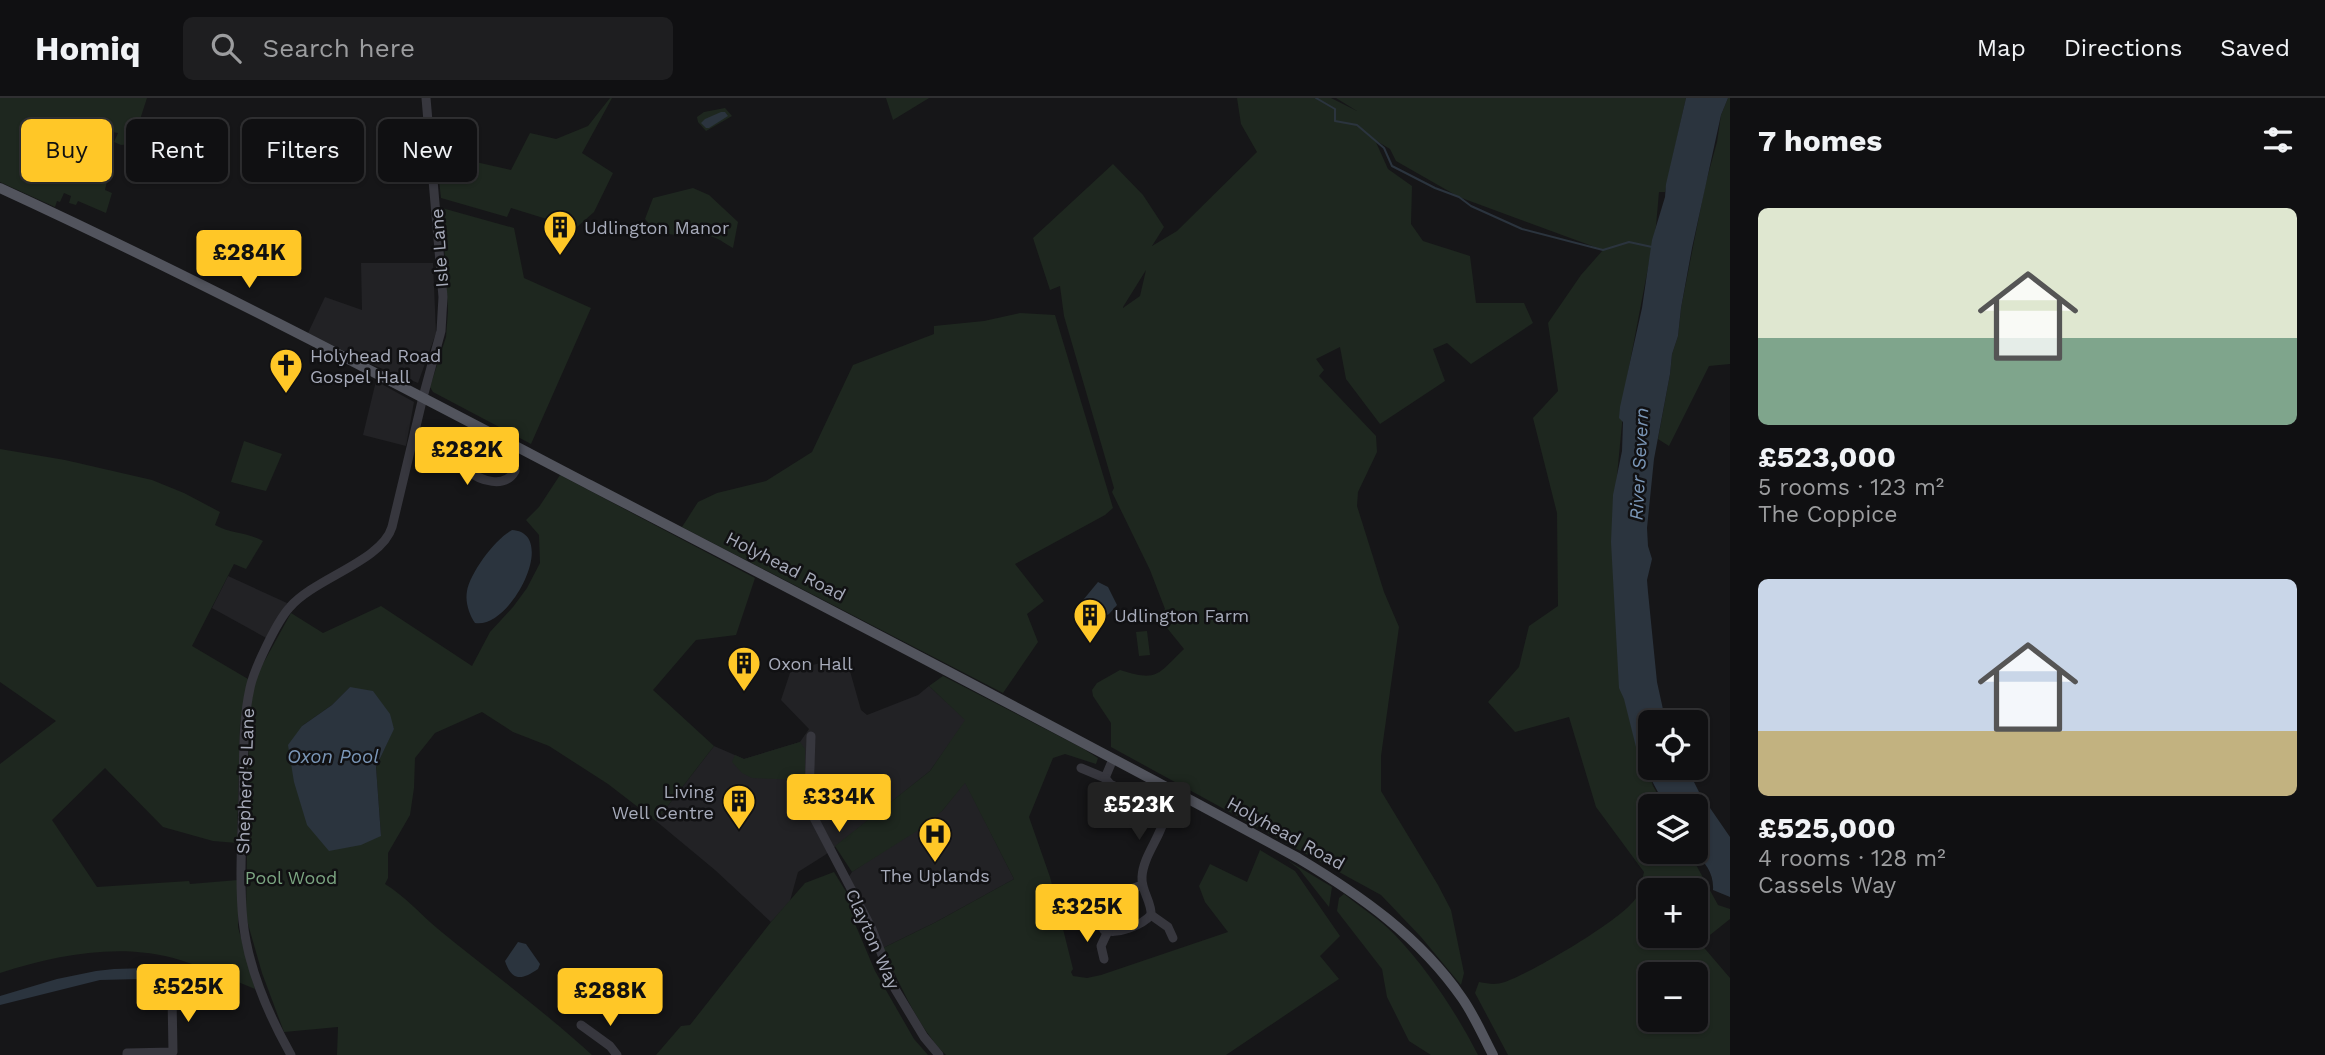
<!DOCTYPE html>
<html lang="en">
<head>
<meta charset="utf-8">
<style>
  body { margin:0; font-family:"Work Sans",sans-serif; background:#1e1e20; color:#f1f3f6; height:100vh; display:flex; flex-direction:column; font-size:26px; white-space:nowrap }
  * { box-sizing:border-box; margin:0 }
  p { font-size:23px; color:#9c9d9f }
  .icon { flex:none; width:38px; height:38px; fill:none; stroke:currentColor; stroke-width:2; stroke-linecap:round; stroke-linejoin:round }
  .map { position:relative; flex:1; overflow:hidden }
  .panel { display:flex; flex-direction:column; background:#101012; width:595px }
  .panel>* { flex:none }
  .hud { position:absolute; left:21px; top:21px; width:665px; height:63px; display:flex; gap:14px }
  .controls { position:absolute; left:1638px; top:612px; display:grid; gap:14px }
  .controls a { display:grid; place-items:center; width:70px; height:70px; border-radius:10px; background:#101012; box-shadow:0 2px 5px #0004,0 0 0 2px #303032; font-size:35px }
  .price { position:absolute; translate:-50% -60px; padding:0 16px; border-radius:7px; background:#ffc727; color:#111; font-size:23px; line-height:46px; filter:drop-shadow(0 2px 4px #0008) }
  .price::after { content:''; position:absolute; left:50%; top:42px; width:21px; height:16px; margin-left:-10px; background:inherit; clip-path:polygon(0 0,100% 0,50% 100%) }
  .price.current { background:#222; color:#fff }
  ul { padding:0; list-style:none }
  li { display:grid; align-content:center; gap:14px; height:371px; padding:0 28px }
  li span { display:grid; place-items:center; height:217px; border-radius:10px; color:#555 }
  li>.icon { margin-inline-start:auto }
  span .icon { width:126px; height:126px; fill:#fffc; stroke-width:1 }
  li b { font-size:30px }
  h2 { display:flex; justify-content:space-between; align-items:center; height:84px; padding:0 28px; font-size:30px }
  .chip { padding:0 24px; border-radius:10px; background:#101012; box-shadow:0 2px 5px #0004,0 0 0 2px #303032; font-size:24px; line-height:63px }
  .chip.current { background:#ffc727; color:#111 }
  header { display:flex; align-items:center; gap:42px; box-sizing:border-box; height:98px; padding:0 35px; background:#101012; border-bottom:2px solid #303032 }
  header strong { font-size:33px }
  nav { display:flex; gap:38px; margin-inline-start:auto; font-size:24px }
  .search { width:490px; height:63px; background:#1e1e20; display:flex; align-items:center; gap:18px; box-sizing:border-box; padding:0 24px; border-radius:10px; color:#9c9d9f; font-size:26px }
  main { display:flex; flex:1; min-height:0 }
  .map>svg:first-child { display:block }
  .built { fill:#222225 }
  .green { fill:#1e271f; fill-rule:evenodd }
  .water { fill:#2b343e }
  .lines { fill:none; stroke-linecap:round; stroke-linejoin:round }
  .stream { stroke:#2b343e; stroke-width:2 }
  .minor { stroke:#37373e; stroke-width:9 }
  .major { stroke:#52545d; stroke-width:10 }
  .labels { text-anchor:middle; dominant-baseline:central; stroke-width:5; stroke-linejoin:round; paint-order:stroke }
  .poi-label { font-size:18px; fill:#a7abba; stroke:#111113; text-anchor:start }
  .street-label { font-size:18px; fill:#a7abba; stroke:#111113 }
  .park-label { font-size:18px; fill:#7ca682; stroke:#111113 }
  .water-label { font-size:19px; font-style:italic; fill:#7b97b8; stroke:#111113 }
</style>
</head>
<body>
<header>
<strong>Homiq</strong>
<div class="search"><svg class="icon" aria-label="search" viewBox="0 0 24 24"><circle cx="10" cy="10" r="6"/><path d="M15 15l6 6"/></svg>Search here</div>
<nav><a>Map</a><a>Directions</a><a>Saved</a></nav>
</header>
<main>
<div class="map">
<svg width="1730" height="957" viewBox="0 0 1730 957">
  <rect width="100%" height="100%" fill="#161618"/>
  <g class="built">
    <path d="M361,165H433L436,235L418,285L368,265L308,235L325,199L362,212Z"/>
    <path d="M376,283L414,304L406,348L363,337Z"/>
    <path d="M228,478L287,505L268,541L212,510Z"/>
    <path d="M846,559L861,612L867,617L918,597L929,588L966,622L930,673L825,757L798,774L790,803L771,824L715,772L656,723L714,648L744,661L800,644L809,631L781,602L791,572Z"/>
    <path d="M965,684L1014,781L936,824L883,850L848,780L852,774L942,713Z"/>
  </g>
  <g class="green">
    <path d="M0,0H147L132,46L121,47L114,44L118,35L112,34L111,37H109L106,46L101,47L103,50L98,65L100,66L95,79L107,83L105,92L112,95L106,115L78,103L76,107L69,105L71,98L64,95L60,104L57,103L55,109L0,84Z"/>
    <path d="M610,0H612L582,55L613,75L594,114L576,130L511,110L507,119L441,100L436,55L511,72L530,35L556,41L588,28Z"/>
    <path d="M886,0H929L893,22Z"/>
    <path d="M1237,0H1331L1357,13L1336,0H1686L1665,94H1659L1656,128L1626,285L1612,429L1619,580L1653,688L1665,709H1650V754H1689L1718,807L1730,811V821L1700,845L1730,880V957H1508L1475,895L1479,884C1489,886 1496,887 1505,884C1531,875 1622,822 1636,800C1640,794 1642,782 1644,774L1596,709L1569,619L1515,634L1488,604L1519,569L1529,528L1558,508L1557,415L1533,320L1558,293L1548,225L1581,177L1603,152L1459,99L1396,63L1390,51L1375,42L1388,71L1412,88L1411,126L1423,143L1470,158L1476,205H1524L1533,225L1471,266L1447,245L1433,251L1445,283L1380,326L1346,281L1340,249L1316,261L1324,272L1319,278L1376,338L1377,354L1358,394L1357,408L1384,494L1399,529L1381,658V693L1438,787L1451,812L1464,875L1461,887L1421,839L1381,797L1111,649V625L1093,598L1092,592L1097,585L1120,572C1158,584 1157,577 1184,551L1159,520L1165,511L1150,472L1112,394L1114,390L1064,218L1060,188L1050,192L1033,140L1113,66L1143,97L1164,129L1152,148L1177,133L1257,54L1241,26ZM1146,172L1140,198L1123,210V209ZM1650,793H1696V838H1650ZM1650,877H1696V922H1650Z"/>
    <path d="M1728,0H1730V266L1709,268L1669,348L1658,341L1670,276L1672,256L1678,238L1681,210L1705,88L1717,44L1721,17Z"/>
    <path d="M725,10L732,18L706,33L698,24L697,19L704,14Z"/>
    <path d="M693,90L709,97L738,124L733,150C727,147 720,141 713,139C686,131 666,147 645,121L653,100Z"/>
    <path d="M442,110L514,130L524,180L591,210L531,346L433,294L430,289L446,239L448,213Z"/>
    <path d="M1020,215L1055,217L1113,410L1105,417L1015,466L1044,503L1027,516L1038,544L1003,595L682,429L698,404L717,395L766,383L812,354L853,267L934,236V228L984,223Z"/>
    <path d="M244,343L282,356L266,393L231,384Z"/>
    <path d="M0,351L65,362L152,382L184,395L220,414L215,427C231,436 247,434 263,443L246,471L234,466L192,548L248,581L240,626L237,745L213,743L163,729L105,670L52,722L97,789L189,783L190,786L238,782V829L255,891C231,881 206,870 180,862C121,844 57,857 0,875V666L56,623L0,584Z"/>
    <path d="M560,377L755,480L736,537L696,542L653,592L714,648L656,723L608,686L549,648L513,634L482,614L435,635L415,660L414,690L410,717L388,755V780L385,786C406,799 420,816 438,831C489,873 543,912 592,957H337L338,929L284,934L262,875L246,819L249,623L253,592L259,573L291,515L323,535L381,508L472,568L490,534L513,509L527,490L540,465L539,437L526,422L539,409ZM350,589L394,630L376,669L381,738L302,628L332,607Z"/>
    <path d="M1147,533L1150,557L1139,558L1136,534Z"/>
    <path d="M943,578L1082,650L1098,660L1096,666L1065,656L1053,660L1029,719L1050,779L1073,871L1071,874L1073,878L1087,880L1101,877L1228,834L1205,804L1199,788L1210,766L1247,784L1260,752L1295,773L1340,838L1320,858L1339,881L1226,957H946C920,933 898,883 883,850L936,824L1014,781L965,685L942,713L917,733L852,774L835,748L930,673L965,622L929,588Z"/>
    <path d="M800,644L805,651V682L752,680L742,675L732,664L735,657L744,661Z"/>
    <path d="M1287,762L1332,789L1329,809L1299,771Z"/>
    <path d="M834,774L856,810L853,821L875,873L914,941L928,957H656L681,928L690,927L771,824L805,785Z"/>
    <path d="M1344,796C1360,809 1380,821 1395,837C1428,872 1456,914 1478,957H1431L1409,943L1387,899L1382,871L1337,813L1339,800Z"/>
  </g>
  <g class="water">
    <path d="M1686,0H1728L1721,17L1692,150L1681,210L1678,238L1672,256L1670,276L1654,361L1647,430L1648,448L1652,461L1647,482L1648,494L1657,584L1666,625H1650V670H1687L1699,694L1730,739V799L1713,792C1714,776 1706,765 1694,754H1696V709H1666L1638,657L1624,601L1619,590L1611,444L1613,397L1622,353L1623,324L1619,320L1620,309L1642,210L1652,142L1665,99L1666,86Z"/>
    <path d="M721,14H725L728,18L709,30H706L701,25L705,21Z"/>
    <path d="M512,432C560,435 510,532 475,525C469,516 465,504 467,493C470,475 495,441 512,432Z"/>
    <path d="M1098,484L1108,489L1117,507L1109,516L1094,524L1087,519L1079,507Z"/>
    <path d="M350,589L373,593L390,616L394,631L376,669L381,738L361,747L329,753L307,727L294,684L288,647L302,628L332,607Z"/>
    <path d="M518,844L526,846L540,866L538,871C522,882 512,884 505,863Z"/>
    <path d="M183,869L187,871V877L179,880L100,882L0,907V898L57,881L96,873L114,871Z"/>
  </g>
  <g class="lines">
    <path class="stream" d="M1316,0L1335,11V23L1357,27L1384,50L1392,68L1435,90L1459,99L1471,108L1522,131L1603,152L1629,144L1652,149"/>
    <g class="minor">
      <path d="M415,334C426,337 437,339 446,346C455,353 458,365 467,372C480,383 505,391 515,373"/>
      <path d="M811,638L809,700L814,720L872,831L895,891L924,939L939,957"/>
      <path d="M1081,670L1105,680L1113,661"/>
      <path d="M1105,680L1110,686L1158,708L1164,722C1159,741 1143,759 1142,779C1141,793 1152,804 1151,817C1142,827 1118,837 1104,832L1097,814L1098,805L1107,800L1142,787"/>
      <path d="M1151,817L1168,829L1173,840"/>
      <path d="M1104,861L1101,848L1108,833"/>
      <path d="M581,927L610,948L617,957"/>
      <path d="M127,957V955L173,954L172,898"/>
      <path d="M291,957C268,916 248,870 243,823C239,783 242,741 243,701C244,664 242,626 250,590C254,571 277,523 290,509C315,480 382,463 392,429L423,299L441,233L443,199L426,0"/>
    </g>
    <path class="major" d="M0,90C200,182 395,285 590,387C827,510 1064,633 1298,760C1360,797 1420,839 1462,900C1474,917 1483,938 1493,957"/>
  </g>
  <defs>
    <symbol id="building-pin" viewBox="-11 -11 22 30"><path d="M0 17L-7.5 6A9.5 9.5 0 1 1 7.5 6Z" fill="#ffc727" stroke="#111113"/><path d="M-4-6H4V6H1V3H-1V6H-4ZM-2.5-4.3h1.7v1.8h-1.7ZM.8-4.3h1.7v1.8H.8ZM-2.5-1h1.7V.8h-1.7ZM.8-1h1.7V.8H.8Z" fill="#111"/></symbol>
    <symbol id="church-pin" viewBox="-11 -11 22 30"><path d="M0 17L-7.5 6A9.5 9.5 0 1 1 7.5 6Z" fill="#ffc727" stroke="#111113"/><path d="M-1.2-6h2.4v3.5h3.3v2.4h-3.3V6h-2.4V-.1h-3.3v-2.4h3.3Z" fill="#111"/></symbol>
    <symbol id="hospital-pin" viewBox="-11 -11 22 30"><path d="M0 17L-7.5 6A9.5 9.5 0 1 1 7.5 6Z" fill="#ffc727" stroke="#111113"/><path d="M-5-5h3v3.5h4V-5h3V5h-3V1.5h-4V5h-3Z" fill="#111"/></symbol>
  </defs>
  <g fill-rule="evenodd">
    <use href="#building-pin" x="541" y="110" width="38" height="52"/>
    <use href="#church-pin" x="267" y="248" width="38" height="52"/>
    <use href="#building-pin" x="1071" y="498" width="38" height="52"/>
    <use href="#building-pin" x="725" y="546" width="38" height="52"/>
    <use href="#building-pin" x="720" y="684" width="38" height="52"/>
    <use href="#hospital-pin" x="916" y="717" width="38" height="52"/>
  </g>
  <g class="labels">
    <g class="poi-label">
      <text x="584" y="129">Udlington Manor</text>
      <text x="310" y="257">Holyhead Road<tspan x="310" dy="21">Gospel Hall</tspan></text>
      <text x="1114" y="517">Udlington Farm</text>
      <text x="768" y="565">Oxon Hall</text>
      <text x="714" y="693" text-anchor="end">Living<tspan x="714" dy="21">Well Centre</tspan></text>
      <text x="935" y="777" text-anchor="middle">The Uplands</text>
    </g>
    <g class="street-label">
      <text transform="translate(439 150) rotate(-94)">Isle Lane</text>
      <text transform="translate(786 468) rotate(27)">Holyhead Road</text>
      <text transform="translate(245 683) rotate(-88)">Shepherd's Lane</text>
      <text transform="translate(1286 735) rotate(29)">Holyhead Road</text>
      <text transform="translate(873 841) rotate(66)">Clayton Way</text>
    </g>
    <g class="park-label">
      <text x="291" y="779">Pool Wood</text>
    </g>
    <g class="water-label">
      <text transform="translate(1639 366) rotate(-87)">River Severn</text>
      <text x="333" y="658">Oxon Pool</text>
    </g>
  </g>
</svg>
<div class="controls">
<a><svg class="icon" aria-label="locate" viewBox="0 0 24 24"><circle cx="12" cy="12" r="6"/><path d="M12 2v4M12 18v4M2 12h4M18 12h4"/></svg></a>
<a><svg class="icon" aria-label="layers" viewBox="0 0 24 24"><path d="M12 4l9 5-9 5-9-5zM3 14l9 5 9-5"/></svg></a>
<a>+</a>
<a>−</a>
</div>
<b class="price" style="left:249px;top:192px">£284K</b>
<b class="price" style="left:467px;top:389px">£282K</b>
<b class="price" style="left:839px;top:736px">£334K</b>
<b class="price current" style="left:1139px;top:744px">£523K</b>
<b class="price" style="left:1087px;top:846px">£325K</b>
<b class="price" style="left:188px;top:926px">£525K</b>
<b class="price" style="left:610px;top:930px">£288K</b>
<div class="hud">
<a class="chip current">Buy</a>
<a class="chip">Rent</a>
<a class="chip">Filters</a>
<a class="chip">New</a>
</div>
</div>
<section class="panel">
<h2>7 homes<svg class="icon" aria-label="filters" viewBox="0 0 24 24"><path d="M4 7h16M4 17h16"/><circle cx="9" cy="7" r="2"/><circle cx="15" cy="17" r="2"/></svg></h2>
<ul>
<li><span style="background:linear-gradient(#dfe7d0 60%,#7fa58c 0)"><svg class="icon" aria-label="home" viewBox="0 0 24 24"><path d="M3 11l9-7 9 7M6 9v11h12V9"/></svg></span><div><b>£523,000</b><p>5 rooms · 123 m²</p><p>The Coppice</p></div></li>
<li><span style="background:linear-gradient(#c9d6e8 70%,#c2b280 0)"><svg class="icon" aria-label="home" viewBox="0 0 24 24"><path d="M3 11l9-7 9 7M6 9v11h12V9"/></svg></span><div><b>£525,000</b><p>4 rooms · 128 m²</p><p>Cassels Way</p></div></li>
</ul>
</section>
</main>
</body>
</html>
